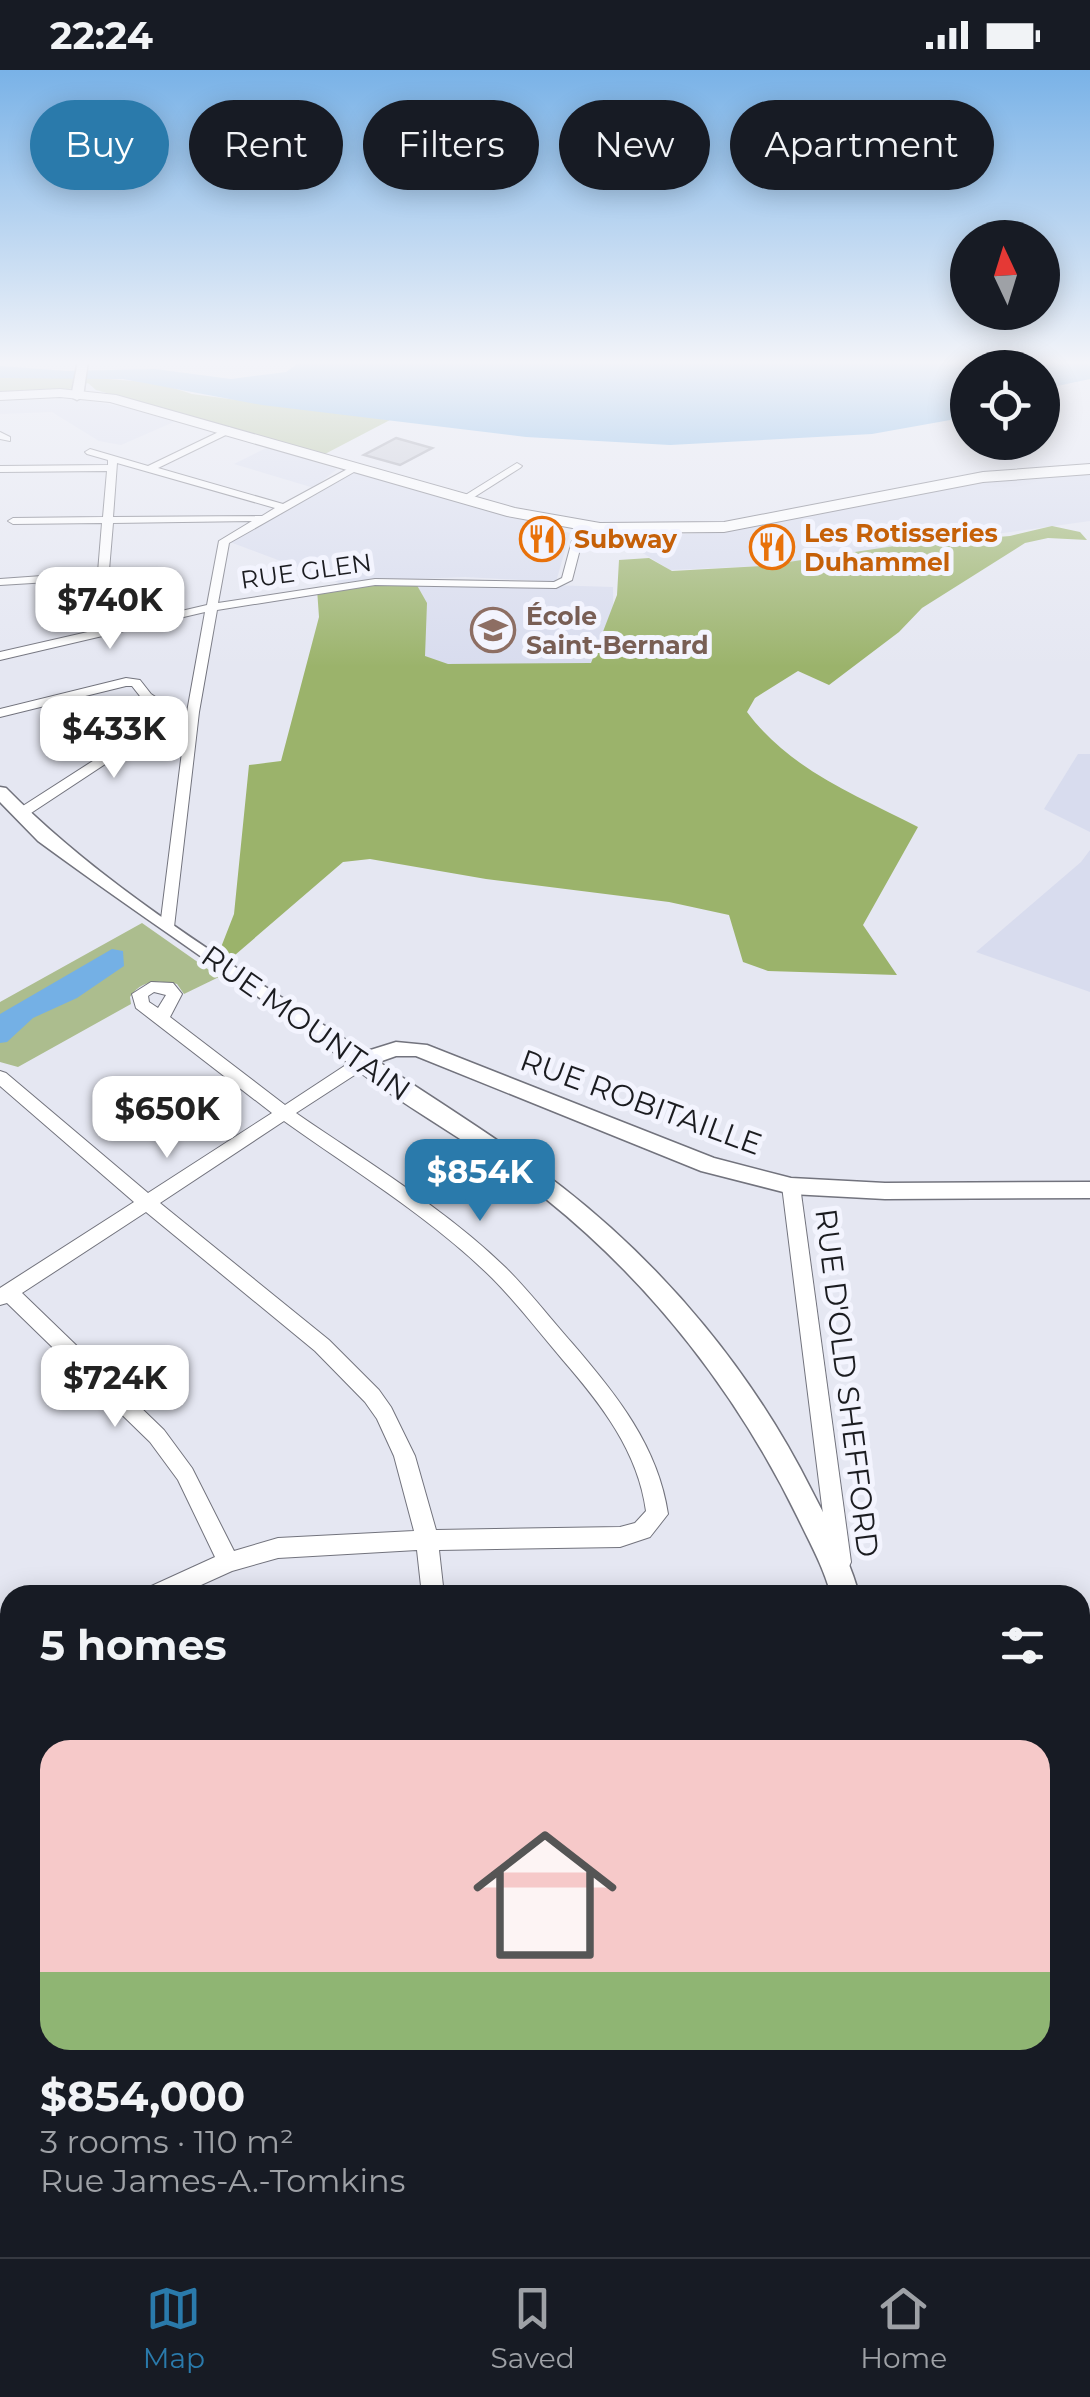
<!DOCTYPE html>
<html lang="en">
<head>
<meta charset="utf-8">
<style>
  body { margin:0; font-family:Montserrat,sans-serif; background:#20242c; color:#f1f3f6; height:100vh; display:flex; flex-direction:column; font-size:38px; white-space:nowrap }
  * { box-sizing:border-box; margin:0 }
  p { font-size:32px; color:#9ea1a6 }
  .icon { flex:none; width:55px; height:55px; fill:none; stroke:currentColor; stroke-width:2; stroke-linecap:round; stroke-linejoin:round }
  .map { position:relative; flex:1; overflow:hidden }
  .side { position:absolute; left:0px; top:1515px; width:1090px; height:672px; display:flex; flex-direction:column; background:#171b24; border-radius:30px 30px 0 0; box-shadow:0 5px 25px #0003 }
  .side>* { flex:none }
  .hud { position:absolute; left:30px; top:30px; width:1030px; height:90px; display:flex; gap:20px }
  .needle { width:65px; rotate:356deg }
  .tools { position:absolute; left:950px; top:150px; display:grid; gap:20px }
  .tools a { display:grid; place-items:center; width:110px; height:110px; border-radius:50%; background:#171b24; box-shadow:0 5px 25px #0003; font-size:50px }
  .price { position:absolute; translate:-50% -85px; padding:0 22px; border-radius:20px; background:#fff; color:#222; font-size:32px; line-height:65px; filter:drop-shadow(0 2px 5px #0008) }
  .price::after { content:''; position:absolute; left:50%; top:60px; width:30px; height:22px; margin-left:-15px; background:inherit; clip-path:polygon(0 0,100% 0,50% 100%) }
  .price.active { background:#2a7aab; color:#fff }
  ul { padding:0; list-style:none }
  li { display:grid; align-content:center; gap:20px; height:530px; padding:0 40px }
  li+li { border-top:2px solid #363941 }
  li span { display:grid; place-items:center; height:310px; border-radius:30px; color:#555 }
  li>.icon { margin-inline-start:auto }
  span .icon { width:180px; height:180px; fill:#fffc; stroke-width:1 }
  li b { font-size:42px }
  h2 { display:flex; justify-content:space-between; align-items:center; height:120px; padding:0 40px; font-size:42px }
  .pill { padding:0 35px; border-radius:45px; background:#171b24; box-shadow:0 5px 25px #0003; font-size:35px; line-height:90px }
  .pill.active { background:#2a7aab; color:#fff }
  .status { display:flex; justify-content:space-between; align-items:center; height:70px; padding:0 50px; background:#171b24; direction:ltr }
  .status svg { height:28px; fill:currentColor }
  .dock { display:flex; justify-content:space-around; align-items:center; height:140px; border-top:2px solid #363941; background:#171b24; font-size:28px; color:#9ea1a6 }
  .dock a { display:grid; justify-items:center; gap:5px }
  .dock .active { color:#2a7aab }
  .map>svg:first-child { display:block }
  .built { fill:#d8dcee }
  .green { fill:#acbd8e }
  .forest { fill:#9bb36b }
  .water { fill:#74b0e5 }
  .building { fill:#c6c8d3; stroke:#9d9ea9; stroke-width:2.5 }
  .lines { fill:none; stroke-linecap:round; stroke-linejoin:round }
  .street-casing { stroke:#72737d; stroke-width:2 }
  .secondary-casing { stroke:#72737d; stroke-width:3 }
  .primary-casing { stroke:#72737d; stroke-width:2 }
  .street { fill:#fff; fill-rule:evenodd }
  .secondary { fill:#fff; fill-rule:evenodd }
  .primary { fill:#fff; fill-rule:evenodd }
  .labels { text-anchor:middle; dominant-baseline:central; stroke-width:10; stroke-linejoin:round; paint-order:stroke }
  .far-food-label { font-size:25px; font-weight:bold; fill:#c56008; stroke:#f3f4fe; text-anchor:start }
  .far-street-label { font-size:25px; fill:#1b1c20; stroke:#f3f4fe }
  .far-education-label { font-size:25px; font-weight:bold; fill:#785e54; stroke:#f3f4fe; text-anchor:start }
  .street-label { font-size:30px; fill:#1b1c20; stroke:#f3f4fe }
</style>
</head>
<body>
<div class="status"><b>22:24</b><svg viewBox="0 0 49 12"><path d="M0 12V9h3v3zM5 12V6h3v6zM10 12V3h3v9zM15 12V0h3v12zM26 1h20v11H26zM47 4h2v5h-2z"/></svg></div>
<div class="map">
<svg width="1090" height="2187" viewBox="0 0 1090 2187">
  <rect width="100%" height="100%" fill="#e5e7f2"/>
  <g class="built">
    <path d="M0,330H83L142,340L176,351L121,375L99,371L52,342L0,344Z"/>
    <path d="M268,377L337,399L314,418L234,394Z"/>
    <path d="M357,400L570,463L556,512L465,507L390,510L613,517L614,602L372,603L342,514L227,471Z"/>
    <path d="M1090,402V451L762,496L670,500L617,467L711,463L1006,407Z"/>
    <path d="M1078,684H1090V762L1044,739Z"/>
    <path d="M1090,780V922L976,882L1081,792Z"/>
  </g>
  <g class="green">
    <path d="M85,307L158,313L192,324L390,350L323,385L96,320L88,313L63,321L0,324V308Z"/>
    <path d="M142,853L219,907L184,924L177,914C159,910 141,910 130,927L131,934L18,997L0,992V932Z"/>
  </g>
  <path class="forest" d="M1052,456L1080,462L1087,470L1048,468L1025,473L922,538L899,562L829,615L798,601L755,628L747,642C790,700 856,725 918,757L863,855L897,905L768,901L743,892L729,845L669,832L486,809L370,789L343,792L228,891L218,885L234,844L249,695L281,691L319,547L317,519L414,510L427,533L425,586L448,594L591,593L617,525L619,490L649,488L672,501L762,496L901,475L1010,466Z"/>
  <g class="water">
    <path d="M301,291H1090V309L1043,319L1042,298H968L967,347L872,364L670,375L526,367L262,335L123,309L0,308V296L67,301L155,299L231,309L286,302Z"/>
    <path d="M112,879L123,881L124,896L77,928L33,948L7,972L0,973V944Z"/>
  </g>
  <path class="building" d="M396,368L432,378L400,395L364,385Z"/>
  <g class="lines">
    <defs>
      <g id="street">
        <path d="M229,357L234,360L232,362L158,398L283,434L353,396L361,398L229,473L218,533L375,509L554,512L562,508L576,456L581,453L586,456L572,510L556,518L375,515L217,540L199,642L174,857L167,862L160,857L187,642L205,542L0,590V582L92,561L97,509L0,515V509L98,502L102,453L13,454L8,451L13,448L103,447L107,401L0,402V396L108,395V390L87,384L85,382L90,379L148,396ZM117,393L275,438L262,446L113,447ZM252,451L219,471L207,535L104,559L113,453Z"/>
        <path d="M0,362L10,367V371L0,369Z"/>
        <path d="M517,393L522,396L520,398L468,431L459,429Z"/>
        <path d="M126,608L140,610L151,624L181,644L25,747H15V741L166,644L143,630L132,616H126L0,647V639Z"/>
        <path d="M151,912L173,913L182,924L170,947L285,1035L355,989H367L369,993L367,997L296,1043C367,1092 444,1138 506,1198C529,1221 550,1248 572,1273C616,1324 658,1376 668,1444L650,1467L620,1477L439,1480L444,1525H422L417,1480L278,1488L232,1501L179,1525H144L147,1518L215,1487L178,1410L150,1372L7,1233L0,1235V1218L134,1132L0,1016V1001L6,1003L148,1123L272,1043L136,938L132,924ZM154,922L166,925L158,938L149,932L148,926ZM284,1051C354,1101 430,1147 492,1208C517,1233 539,1262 562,1289C601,1334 638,1381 646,1441L635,1453L620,1457L436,1460L415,1386L391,1337L379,1320L329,1270L160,1133ZM146,1142L315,1281L365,1332L377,1349L394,1386L414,1461L278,1468L234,1481L192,1398L164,1360L22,1223Z"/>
        <path d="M791,1110L800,1116L851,1492L848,1499L840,1502L832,1499L829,1492L782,1116Z"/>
        <path d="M0,1544L10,1552V1587L0,1580Z"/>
        <path d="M10,1614V1638L0,1642V1618Z"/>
        <path d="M82,2178H112L111,2187H81Z"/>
        <rect x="420" y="2178" width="30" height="9"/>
      </g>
      <g id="secondary">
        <path d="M78,291H88L83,327L77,330L71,327Z"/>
        <path d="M0,717L6,718C109,823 243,900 364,982L396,972L427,975L714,1088L791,1108L885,1113L1090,1112V1128L885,1129L791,1124L701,1101L416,986H396L379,992C440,1033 504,1072 562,1117C666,1198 753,1303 812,1421C829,1455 850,1488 859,1525H831C824,1498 810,1473 798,1448C738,1325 653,1215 546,1129C485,1080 413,1043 352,996C251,918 141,847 38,771L0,732Z"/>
        <path d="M926,2178H964L965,2187H927Z"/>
      </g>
      <path id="primary" d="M60,319L116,325L515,438L600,453L724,452L983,402L1090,394V404L983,412L724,462L600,463L507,446L110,332L60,327L0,330V322Z"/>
    </defs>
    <use href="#street" class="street-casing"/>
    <use href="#secondary" class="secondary-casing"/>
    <use href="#primary" class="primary-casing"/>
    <use href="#street" class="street"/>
    <use href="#secondary" class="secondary"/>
    <use href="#primary" class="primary"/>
  </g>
  <linearGradient id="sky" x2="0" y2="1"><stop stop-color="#79b2e7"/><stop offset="0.49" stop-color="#f3f4f9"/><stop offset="1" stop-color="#f3f4f9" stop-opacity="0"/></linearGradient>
  <rect width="1090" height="597" fill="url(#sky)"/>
  <defs>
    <symbol id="restaurant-ring" viewBox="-11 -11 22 22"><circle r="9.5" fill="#f3f4fe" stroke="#e8710a" stroke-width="1.5"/><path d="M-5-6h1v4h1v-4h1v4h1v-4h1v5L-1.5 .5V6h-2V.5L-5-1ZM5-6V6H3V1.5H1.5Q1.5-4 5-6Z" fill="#e8710a"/></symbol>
    <symbol id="school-ring" viewBox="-11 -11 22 22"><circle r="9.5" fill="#f3f4fe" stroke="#8d6e63" stroke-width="1.5"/><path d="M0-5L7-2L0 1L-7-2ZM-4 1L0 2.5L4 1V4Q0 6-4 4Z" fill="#8d6e63"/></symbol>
  </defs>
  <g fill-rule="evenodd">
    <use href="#restaurant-ring" x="517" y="444" width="50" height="50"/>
    <use href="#restaurant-ring" x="747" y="452" width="50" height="50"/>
    <use href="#school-ring" x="468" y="535" width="50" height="50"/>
  </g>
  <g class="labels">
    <g class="far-food-label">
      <text x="804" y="463">Les Rotisseries<tspan x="804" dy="29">Duhammel</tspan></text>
      <text x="574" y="469">Subway</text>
    </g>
    <g class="far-street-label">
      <text transform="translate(306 501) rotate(-8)">RUE GLEN</text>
    </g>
    <g class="far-education-label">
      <text x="526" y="546">École<tspan x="526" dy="29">Saint-Bernard</tspan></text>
    </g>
    <g class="street-label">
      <text transform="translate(306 953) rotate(35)">RUE MOUNTAIN</text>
      <text transform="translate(641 1032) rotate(20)">RUE ROBITAILLE</text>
      <text transform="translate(847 1313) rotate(83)">RUE D'OLD SHEFFORD</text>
    </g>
  </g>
</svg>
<div class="tools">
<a><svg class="needle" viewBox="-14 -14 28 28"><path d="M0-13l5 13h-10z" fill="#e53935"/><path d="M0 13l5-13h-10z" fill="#9ea1a6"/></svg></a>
<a><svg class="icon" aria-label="locate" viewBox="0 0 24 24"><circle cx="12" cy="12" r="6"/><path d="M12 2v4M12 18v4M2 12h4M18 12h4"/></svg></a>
</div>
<b class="price" style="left:110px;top:582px">$740K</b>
<b class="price" style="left:114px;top:711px">$433K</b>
<b class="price" style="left:167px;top:1091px">$650K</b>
<b class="price active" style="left:480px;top:1154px">$854K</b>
<b class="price" style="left:115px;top:1360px">$724K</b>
<div class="hud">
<a class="pill active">Buy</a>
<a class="pill">Rent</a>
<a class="pill">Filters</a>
<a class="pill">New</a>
<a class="pill">Apartment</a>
</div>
<section class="side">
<h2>5 homes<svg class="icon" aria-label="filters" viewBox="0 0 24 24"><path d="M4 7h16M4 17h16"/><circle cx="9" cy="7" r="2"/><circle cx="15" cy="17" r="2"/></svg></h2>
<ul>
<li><span style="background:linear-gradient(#f6c9c9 75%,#8fb573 0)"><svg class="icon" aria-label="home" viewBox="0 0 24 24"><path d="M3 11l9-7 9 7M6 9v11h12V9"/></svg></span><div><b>$854,000</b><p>3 rooms · 110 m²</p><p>Rue James-A.-Tomkins</p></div></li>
</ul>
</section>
</div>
<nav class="dock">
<a class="active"><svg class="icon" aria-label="map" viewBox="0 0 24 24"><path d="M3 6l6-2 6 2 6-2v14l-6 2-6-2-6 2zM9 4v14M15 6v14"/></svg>Map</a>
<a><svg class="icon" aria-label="saved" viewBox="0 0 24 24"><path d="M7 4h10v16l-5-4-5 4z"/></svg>Saved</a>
<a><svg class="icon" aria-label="home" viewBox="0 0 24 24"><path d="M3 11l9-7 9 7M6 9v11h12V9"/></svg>Home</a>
</nav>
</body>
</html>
